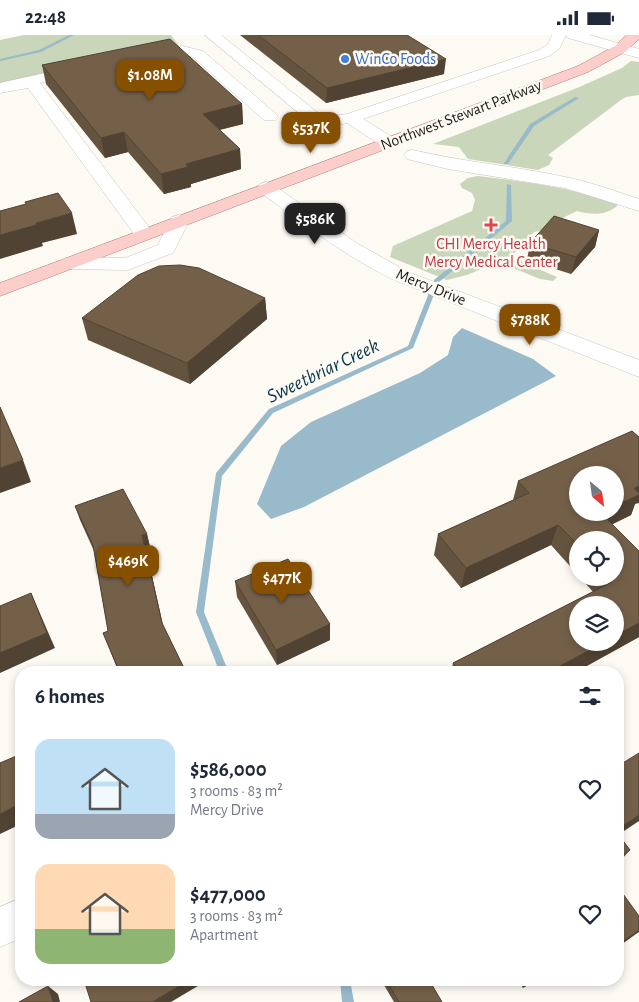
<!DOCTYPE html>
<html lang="en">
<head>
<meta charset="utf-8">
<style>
  body { margin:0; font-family:"Alegreya Sans",sans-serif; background:#f6f6f7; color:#1f2937; height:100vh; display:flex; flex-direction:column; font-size:19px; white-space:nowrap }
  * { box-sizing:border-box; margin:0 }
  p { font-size:16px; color:#747a83 }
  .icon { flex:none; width:28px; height:28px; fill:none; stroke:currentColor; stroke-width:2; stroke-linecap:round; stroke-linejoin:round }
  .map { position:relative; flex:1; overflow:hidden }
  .side { position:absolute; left:15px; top:631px; width:609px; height:320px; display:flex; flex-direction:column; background:#fff; border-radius:20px; box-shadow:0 2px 8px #0003 }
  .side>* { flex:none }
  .needle { width:32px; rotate:151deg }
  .fabs { position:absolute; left:569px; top:431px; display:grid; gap:10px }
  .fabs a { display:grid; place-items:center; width:55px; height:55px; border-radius:50%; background:#fff; box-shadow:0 2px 8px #0003; font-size:25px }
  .price { position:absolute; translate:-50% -42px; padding:0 11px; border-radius:10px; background:#875000; color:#fff; font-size:16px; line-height:32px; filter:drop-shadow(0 1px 2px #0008) }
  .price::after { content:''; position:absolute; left:50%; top:30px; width:15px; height:11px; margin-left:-8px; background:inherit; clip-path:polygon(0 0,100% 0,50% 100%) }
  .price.active { background:#222; color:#fff }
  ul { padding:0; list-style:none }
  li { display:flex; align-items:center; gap:15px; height:125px; padding:0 20px }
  li span { display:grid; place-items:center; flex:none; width:140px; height:100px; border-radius:15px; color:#555 }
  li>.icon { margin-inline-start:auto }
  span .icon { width:60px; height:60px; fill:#fffc; stroke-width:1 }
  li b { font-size:21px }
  h2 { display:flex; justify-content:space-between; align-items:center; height:60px; padding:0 20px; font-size:21px }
  .status { display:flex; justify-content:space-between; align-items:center; height:35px; padding:0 25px; background:#fff; direction:ltr }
  .status svg { height:14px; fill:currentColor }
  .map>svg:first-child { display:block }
  .green { fill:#c9d6ba }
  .water { fill:#99bacb }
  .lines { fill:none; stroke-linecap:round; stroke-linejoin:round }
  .stream { fill:#99bacb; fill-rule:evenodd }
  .minor-casing { stroke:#c8c5c0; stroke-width:1 }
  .major-casing { stroke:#ad7b77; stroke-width:1 }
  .minor { fill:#fff; fill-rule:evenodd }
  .major { fill:#fccecb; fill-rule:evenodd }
  .wall { fill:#64533f }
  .shaded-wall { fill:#514333 }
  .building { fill:#746049; stroke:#514333 }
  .shop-dot { fill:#3f7fe0; stroke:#fdfaf4; stroke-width:2 }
  .health-dot { fill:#e0444e; stroke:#fdfaf4; stroke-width:2 }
  .labels { text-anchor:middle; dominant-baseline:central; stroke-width:5; stroke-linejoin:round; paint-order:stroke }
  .far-shop-label { font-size:16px; fill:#366cbe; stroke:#fdfaf4; text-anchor:start }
  .far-street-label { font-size:16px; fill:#1d1c1a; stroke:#fdfaf4 }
  .far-health-label { font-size:16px; fill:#be3a42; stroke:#fdfaf4 }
  .water-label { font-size:20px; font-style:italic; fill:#09384b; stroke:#fdfaf4 }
</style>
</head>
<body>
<div class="status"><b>22:48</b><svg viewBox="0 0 49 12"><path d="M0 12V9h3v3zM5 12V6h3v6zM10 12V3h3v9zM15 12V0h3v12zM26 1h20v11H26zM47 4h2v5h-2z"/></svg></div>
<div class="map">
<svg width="639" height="967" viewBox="0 0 639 967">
  <rect width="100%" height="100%" fill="#fdfaf4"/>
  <g class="green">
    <path d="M24,0H171L182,15L0,54V5Z"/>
    <path d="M631,26L639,27V60L626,62L621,65L548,120L553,123L549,130L538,135L468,124L459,112L433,109L577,53L622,33Z"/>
    <path d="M478,141C526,147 573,152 618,170C607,181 591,180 577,176L548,190L555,193L534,197L511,222L557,242L553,246L540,244L498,227L467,240L447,245L390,222L393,211L472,176L475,165L472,158L462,153L460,149L468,143Z"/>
  </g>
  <path class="water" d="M462,293L533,324L556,341L304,472L271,484L257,469L281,411L311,387L420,338L448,320L453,302Z"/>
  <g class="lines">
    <g class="stream">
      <path d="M69,0H74L41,17L0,26V24L39,15Z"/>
      <path d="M575,62L579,63L534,91L508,129H504V128L530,89Z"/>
      <path d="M507,149L511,150L512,186L439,247L413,313L273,378L222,441L204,577L229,638H220L196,577L216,438L269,374L408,311L434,245L506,186Z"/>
      <path d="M340,945H350L354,967H342Z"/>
    </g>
    <defs>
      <g id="minor">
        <path d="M205,0H221L318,78L332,81L347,79L539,15L548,9L552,0H589L639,14V23L568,3L566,0L559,14L549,21L363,84L394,103L397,107L394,111L388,112L382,111L347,88L332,91L307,85Z"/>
        <path d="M182,11L203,16L276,79L278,82L276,85H264L193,22L182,19L146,26L141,25L139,22L141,19Z"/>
        <path d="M81,30L86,32L89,35L86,38L40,48L151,195L154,199L151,203L144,205L137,203L28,53L0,58V48Z"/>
        <path d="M413,115C463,127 515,131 565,142C590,147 615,156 639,164V176L565,153L448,134L407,124L404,120L407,116Z"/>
        <path d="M266,147L272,149L355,207L408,237L639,325V342L394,245C345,221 303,189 260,157L257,153L260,149Z"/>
        <path d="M179,180L186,182L189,186L173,218L128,235L70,234L63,232L60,228L63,224L70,222L125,223L158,210L172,182Z"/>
        <path d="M21,863V903L0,912V872Z"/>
      </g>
      <path id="major" d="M627,0H639V4L625,17L588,37L0,261V248L578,31L615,11Z"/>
    </defs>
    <use href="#minor" class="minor-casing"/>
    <use href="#major" class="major-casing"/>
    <use href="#minor" class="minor"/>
    <use href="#major" class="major"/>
  </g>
  <g class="wall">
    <path d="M240,0H407L444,39L326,68Z"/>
    <path d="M42,30L242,69L243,89L220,95L240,114L241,134L191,149V152L164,159L128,117L105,123L46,49Z"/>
    <path d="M599,195L595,212L571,239L527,225L530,208Z"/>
    <path d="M265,263L267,284L190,349L88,305L82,283Z"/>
    <path d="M518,446L635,469L631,480L612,489L639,516V602L574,638H451L453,628L593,557L580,542H615L578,505V540L551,510L461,553L434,520L438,499L513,465Z"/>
    <path d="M75,471L147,499L150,512L146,514L163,590L184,633L185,638H119L103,598L108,596L94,516L80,485Z"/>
    <path d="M235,546L330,589V605L277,630L237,562Z"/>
    <path d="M381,945H429L442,967H394Z"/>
    <path d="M518,945H536L523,953Z"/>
  </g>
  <g class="shaded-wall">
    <path d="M446,24L444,39L326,68L327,53Z"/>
    <path d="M242,69L243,89L205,98L203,79Z"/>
    <path d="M124,97L128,117L105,123L101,103Z"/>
    <path d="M240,114L241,134L191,149V152L164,159L161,139L186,129Z"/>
    <path d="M72,178L77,199L42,208L43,211L0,224V200L36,188Z"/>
    <path d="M599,195L595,212L571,239L576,222Z"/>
    <path d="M265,263L267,284L190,349L187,328Z"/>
    <path d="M23,425L31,447L0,458V433Z"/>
    <path d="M639,451V468L635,469L631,480L593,499L602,478H615V471L634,453Z"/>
    <path d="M558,490L551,510L461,553L466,533Z"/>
    <path d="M147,499L150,512L146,514L165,601L142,500Z"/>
    <path d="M31,558L55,613L0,638V618Z"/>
    <path d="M639,588V602L574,638H547L603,608H615V601Z"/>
    <path d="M330,589V605L277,630L276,615Z"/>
    <path d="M184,633L185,638H174Z"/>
    <path d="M21,768V789L0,799V779Z"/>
    <path d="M639,780V786L618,800V794Z"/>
    <path d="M630,815L621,825L618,828V824Z"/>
    <path d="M639,895V897L636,899L618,912V910Z"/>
    <path d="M189,945H208L171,967H152Z"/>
    <path d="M530,945H536L523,953L529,946Z"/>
    <path d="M48,951L58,959L60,967H53Z"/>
  </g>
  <g class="building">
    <path d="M258,0H407L446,24L327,53Z"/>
    <path d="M170,4L242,69L203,79L240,114L186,129L188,132L161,139L124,97L101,103L42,30Z"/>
    <path d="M58,158L72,178L36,188L37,190L0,200V176L26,169L25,167Z"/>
    <path d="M554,181L599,195L576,222L530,208Z"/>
    <path d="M180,230L199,233L265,263L187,328L82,283L138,240L159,231Z"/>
    <path d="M0,372L23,425L0,433Z"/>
    <path d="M632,396L639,402V451L634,453L639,458V460L615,471V440H578V478H602H601L639,516V588L615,601V570H578V608H603L547,638H460L453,628L612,547L608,542H615V505H578V510L558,490L466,533L438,499L529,458L518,446Z"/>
    <path d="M123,454L147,499L142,500L162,588L184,633L174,638H120L103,598L108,596L93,510L75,471Z"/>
    <path d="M288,524L330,589L276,615L235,546Z"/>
    <path d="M31,558L47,598L0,618V571Z"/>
    <path d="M639,718V780L618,794V731Z"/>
    <path d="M21,719V768L0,779V728Z"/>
    <path d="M618,799L630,815L618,824Z"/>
    <path d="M618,852L639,881V895L618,910Z"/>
    <path d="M84,945H189L152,967H91Z"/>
    <path d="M386,945H429L442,967H399Z"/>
    <path d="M48,951L53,967H19Z"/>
  </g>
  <circle class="shop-dot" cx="345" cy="24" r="5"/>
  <path class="health-dot" d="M488.5 182.5h5v5h5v5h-5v5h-5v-5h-5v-5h5z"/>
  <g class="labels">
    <g class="far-shop-label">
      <text x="355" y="24">WinCo Foods</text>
    </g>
    <g class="far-street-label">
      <text transform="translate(461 80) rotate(-21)">Northwest Stewart Parkway</text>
      <text transform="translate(431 252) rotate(22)">Mercy Drive</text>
    </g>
    <g class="far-health-label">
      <text x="491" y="209">CHI Mercy Health<tspan x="491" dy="18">Mercy Medical Center</tspan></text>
    </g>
    <g class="water-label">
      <text transform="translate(323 336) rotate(-26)">Sweetbriar Creek</text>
    </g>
  </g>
</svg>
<div class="fabs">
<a><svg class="needle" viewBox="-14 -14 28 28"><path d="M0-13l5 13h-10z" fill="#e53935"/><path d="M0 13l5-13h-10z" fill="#747a83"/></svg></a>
<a><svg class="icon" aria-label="locate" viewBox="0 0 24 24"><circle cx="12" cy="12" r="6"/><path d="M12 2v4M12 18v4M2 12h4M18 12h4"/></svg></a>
<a><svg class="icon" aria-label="layers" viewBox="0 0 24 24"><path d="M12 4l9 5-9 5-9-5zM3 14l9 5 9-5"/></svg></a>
</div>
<b class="price" style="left:150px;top:66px">$1.08M</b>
<b class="price" style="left:311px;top:119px">$537K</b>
<b class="price active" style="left:315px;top:210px">$586K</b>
<b class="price" style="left:530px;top:311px">$788K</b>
<b class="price" style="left:128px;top:552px">$469K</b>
<b class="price" style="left:282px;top:569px">$477K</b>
<section class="side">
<h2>6 homes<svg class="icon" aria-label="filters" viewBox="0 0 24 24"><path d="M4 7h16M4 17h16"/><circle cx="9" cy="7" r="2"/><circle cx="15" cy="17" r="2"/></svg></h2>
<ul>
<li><span style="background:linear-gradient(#bfe0f5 75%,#9aa5b1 0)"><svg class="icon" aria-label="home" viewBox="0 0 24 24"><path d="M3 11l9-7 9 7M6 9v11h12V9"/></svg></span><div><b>$586,000</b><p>3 rooms · 83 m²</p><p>Mercy Drive</p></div><svg class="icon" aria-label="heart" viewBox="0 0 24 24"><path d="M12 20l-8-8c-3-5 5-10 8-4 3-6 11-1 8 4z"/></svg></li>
<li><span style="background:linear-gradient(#ffd9b3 65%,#8fb573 0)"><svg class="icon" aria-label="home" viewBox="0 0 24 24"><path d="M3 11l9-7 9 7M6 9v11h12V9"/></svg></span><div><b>$477,000</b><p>3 rooms · 83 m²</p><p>Apartment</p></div><svg class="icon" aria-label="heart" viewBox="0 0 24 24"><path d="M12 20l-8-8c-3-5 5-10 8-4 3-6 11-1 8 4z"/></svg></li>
</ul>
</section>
</div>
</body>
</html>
